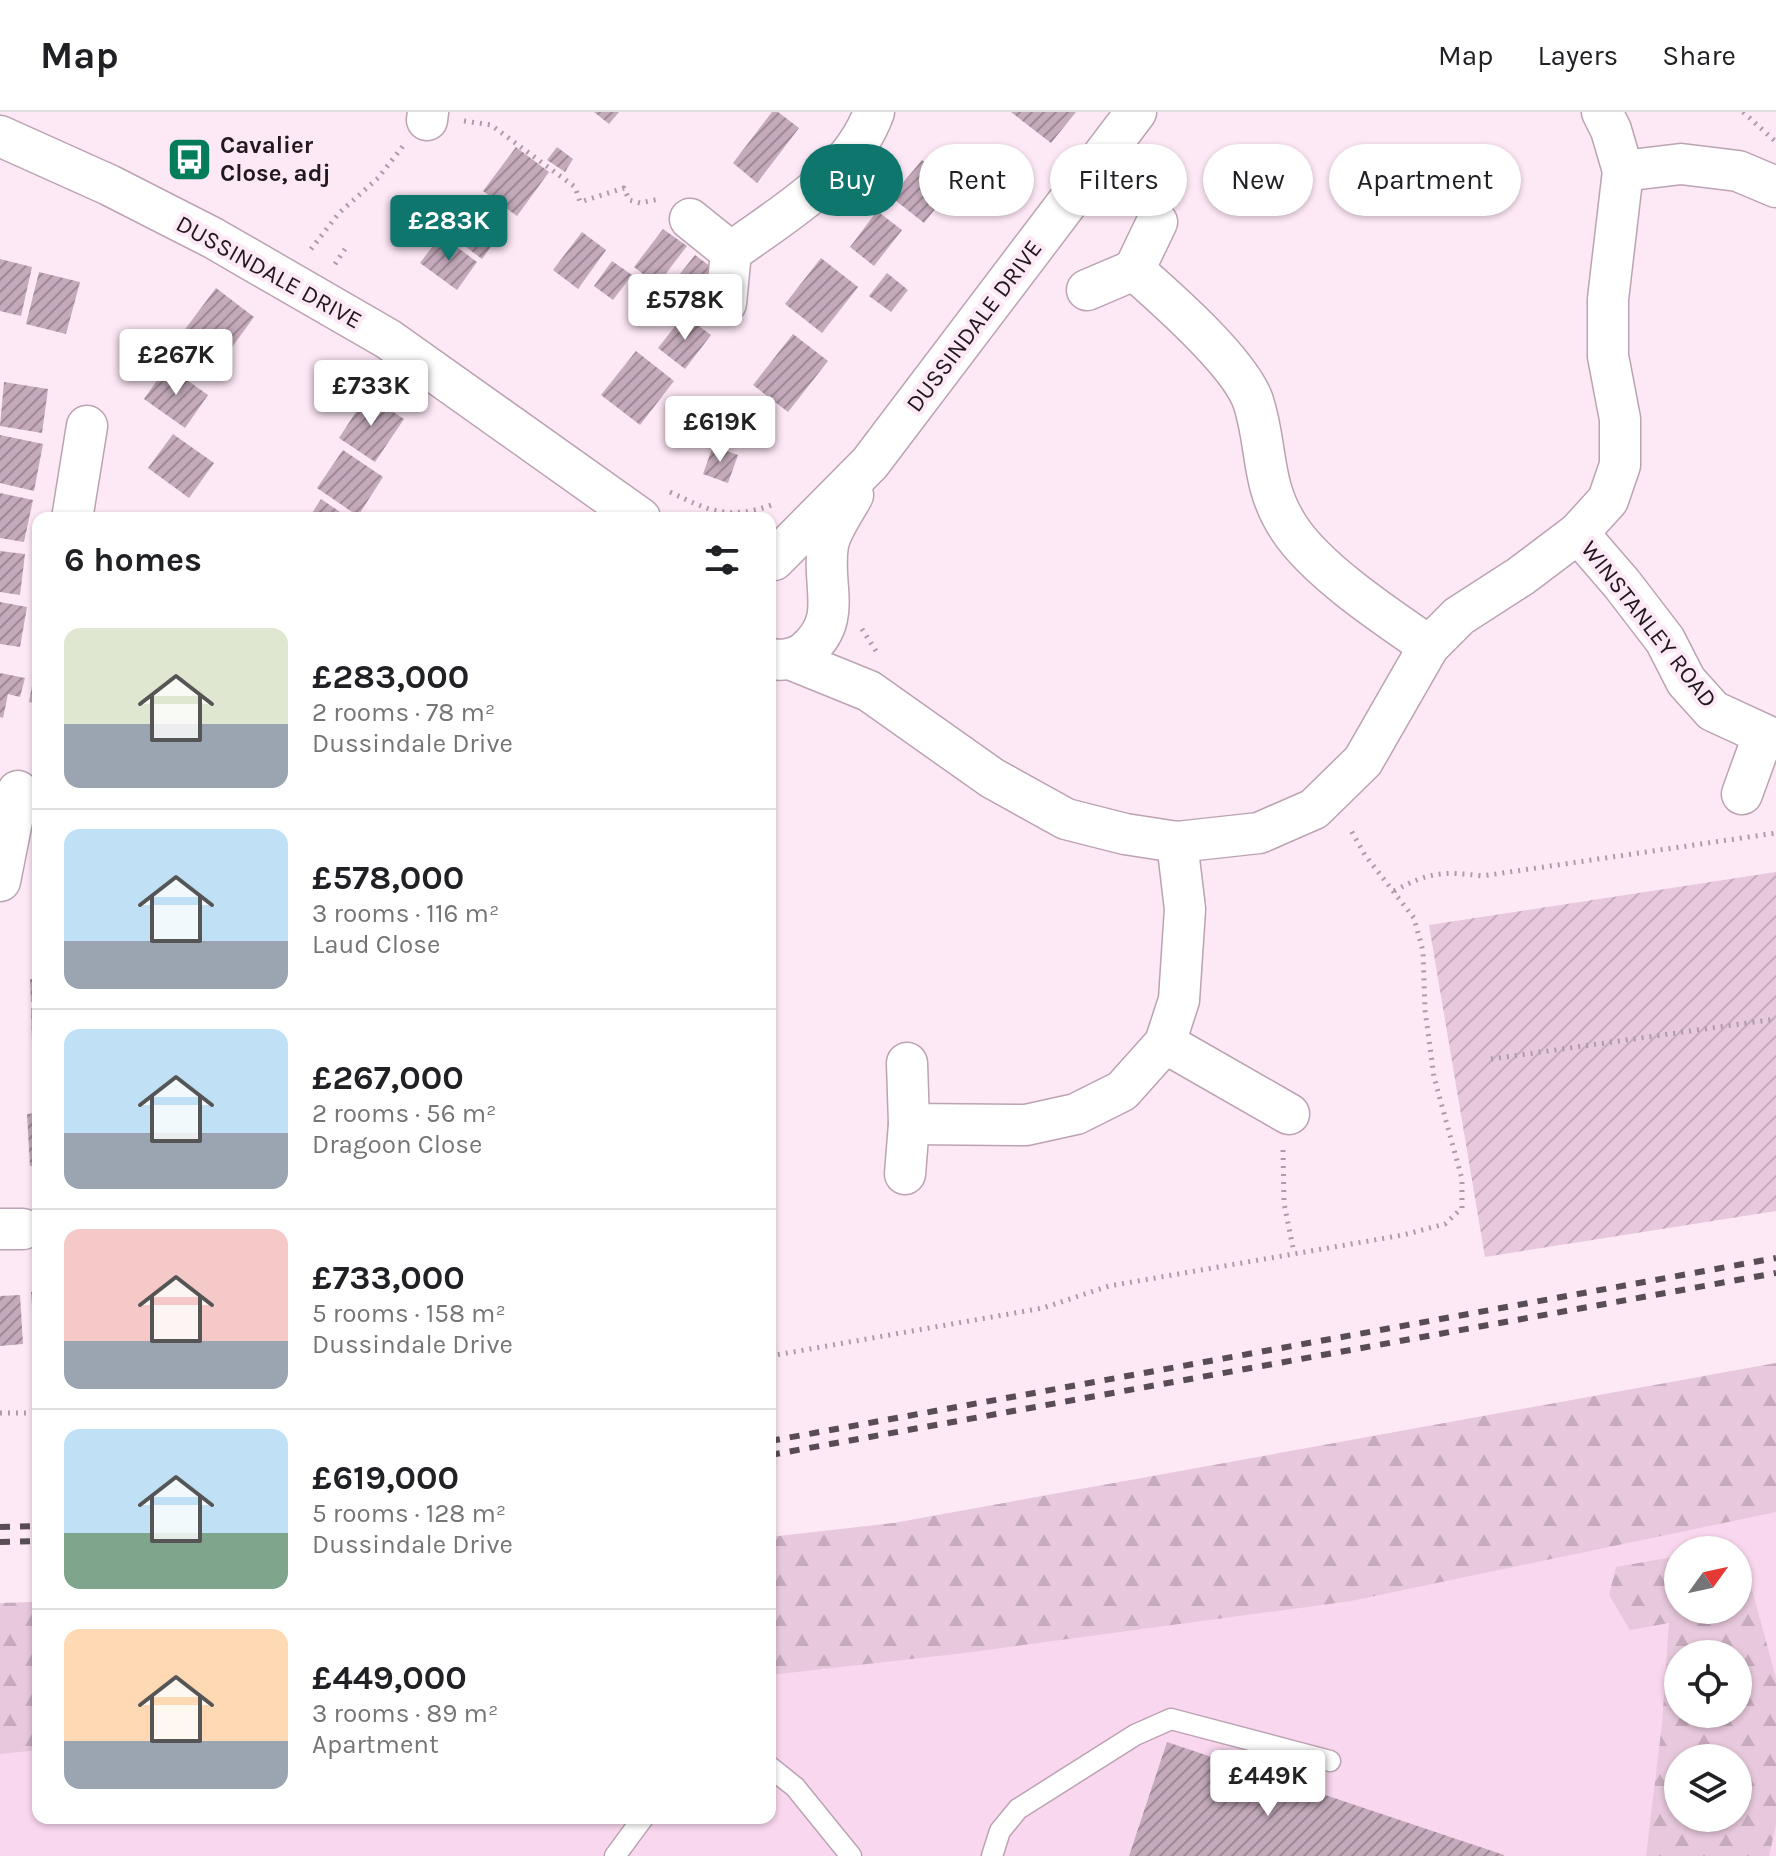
<!DOCTYPE html>
<html lang="en">
<head>
<meta charset="utf-8">
<style>
  body { margin:0; font-family:Karla,sans-serif; background:#f2f2f2; color:#202124; height:100vh; display:flex; flex-direction:column; font-size:30px; white-space:nowrap }
  * { box-sizing:border-box; margin:0 }
  p { font-size:26px; color:#757577 }
  .icon { flex:none; width:44px; height:44px; fill:none; stroke:currentColor; stroke-width:2; stroke-linecap:round; stroke-linejoin:round }
  .map { position:relative; flex:1; overflow:hidden }
  .details { position:absolute; left:32px; top:400px; width:744px; height:1312px; display:flex; flex-direction:column; background:#fff; border-radius:16px; box-shadow:0 2px 6px #0004 }
  .details>* { flex:none }
  .top-card { position:absolute; left:800px; top:32px; width:760px; height:72px; display:flex; gap:16px }
  .needle { width:52px; rotate:57deg }
  .buttons { position:absolute; left:1664px; top:1424px; display:grid; gap:16px }
  .buttons a { display:grid; place-items:center; width:88px; height:88px; border-radius:50%; background:#fff; box-shadow:0 2px 6px #0004; font-size:40px }
  .price { position:absolute; translate:-50% -68px; padding:0 18px; border-radius:8px; background:#fff; color:#222; font-size:26px; line-height:52px; filter:drop-shadow(0 2px 4px #0008) }
  .price::after { content:''; position:absolute; left:50%; top:48px; width:24px; height:18px; margin-left:-12px; background:inherit; clip-path:polygon(0 0,100% 0,50% 100%) }
  .price.selected { background:#0f766e; color:#fff }
  ul { padding:0; list-style:none }
  li { display:flex; align-items:center; gap:24px; height:200px; padding:0 32px }
  li+li { border-top:2px solid #e0e0e0 }
  li span { display:grid; place-items:center; flex:none; width:224px; height:160px; border-radius:16px; color:#555 }
  li>.icon { margin-inline-start:auto }
  span .icon { width:96px; height:96px; fill:#fffc; stroke-width:1 }
  li b { font-size:34px }
  h2 { display:flex; justify-content:space-between; align-items:center; height:96px; padding:0 32px; font-size:34px }
  .chip { padding:0 28px; border-radius:36px; background:#fff; box-shadow:0 2px 6px #0004; font-size:28px; line-height:72px }
  .chip.selected { background:#0f766e; color:#fff }
  header { display:flex; align-items:center; gap:48px; box-sizing:border-box; height:112px; padding:0 40px; background:#fff; border-bottom:2px solid #e0e0e0 }
  header strong { font-size:38px }
  nav { display:flex; gap:44px; margin-inline-start:auto; font-size:28px }
  .map>svg:first-child { display:block }
  .built { fill:#f9d7ee; fill-rule:evenodd }
  .forest { fill:url(#forest-firs); fill-rule:evenodd }
  .garden { fill:url(#garden-furrows) }
  .building { fill:url(#building-hatch) }
  .lines { fill:none; stroke-linecap:round; stroke-linejoin:round }
  .service-casing { stroke:#bca3b3; stroke-width:23 }
  .minor-casing { stroke:#bca3b3; stroke-width:43 }
  .path { stroke:#ad9ca7; stroke-width:5; stroke-dasharray:2 6; stroke-linecap:butt }
  .service { stroke:#fff; stroke-width:20 }
  .minor { stroke:#fff; stroke-width:40 }
  .rail { stroke:#594d55; stroke-width:6; stroke-dasharray:10 10; stroke-linecap:butt }
  .labels { text-anchor:middle; dominant-baseline:central; stroke-width:8; stroke-linejoin:round; paint-order:stroke }
  .poi-label { font-size:24px; font-weight:bold; fill:#21181e; stroke:#fde8f6; text-anchor:start }
  .street-label { font-size:24px; fill:#21181e; stroke:#fde8f6 }
</style>
</head>
<body>
<header>
<strong>Map</strong>
<nav><a>Map</a><a>Layers</a><a>Share</a></nav>
</header>
<div class="map">
<svg width="1776" height="1744" viewBox="0 0 1776 1744">
  <defs>
    <pattern id="forest-firs" width="22" height="20" patternUnits="userSpaceOnUse" patternTransform="scale(2)"><rect width="22" height="20" fill="#e7c8dc"/><path d="M5 1l3.5 6h-7zM16 11l3.5 6h-7z" fill="#c6abbc"/></pattern>
    <pattern id="garden-furrows" width="10" height="10" patternUnits="userSpaceOnUse" patternTransform="scale(2)"><rect width="10" height="10" fill="#e7c8dc"/><path d="M-1 1l2-2M0 10L10 0M9 11l2-2" fill="none" stroke="#c6abbc"/></pattern>
    <pattern id="building-hatch" width="6" height="6" patternUnits="userSpaceOnUse" patternTransform="scale(2)"><rect width="6" height="6" fill="#c4aabb"/><path d="M-1 1l2-2M0 6l6-6M5 7l2-2" fill="none" stroke="#9f8997"/></pattern>
  </defs>
  <rect width="100%" height="100%" fill="#fde8f6"/>
  <path class="built" d="M1776,1251V1744H0V1491L38,1490V1706H770V1425L894,1411ZM1678,1438H1738V1498H1678ZM1678,1542H1738V1602H1678ZM1678,1646H1738V1706H1678Z"/>
  <g class="forest">
    <path d="M1776,1251V1400L1351,1489L964,1541L770,1563V1425L894,1411Z"/>
    <path d="M1678,1444V1498H1738V1465L1751,1474L1776,1566V1713L1769,1744H1646L1662,1612L1669,1511L1630,1518L1609,1483L1616,1455ZM1678,1542H1738V1602H1678ZM1678,1646H1738V1706H1678Z"/>
    <path d="M38,1490V1638L0,1642V1491Z"/>
  </g>
  <path class="garden" d="M1776,760V1099L1485,1145L1429,813Z"/>
  <g class="building">
    <path d="M594,0H619L609,12Z"/>
    <path d="M772,0H778L799,16L757,71L733,51Z"/>
    <path d="M1011,0H1076L1051,31Z"/>
    <path d="M516,35L549,60L517,104L483,79Z"/>
    <path d="M557,35L573,47L565,60L547,48Z"/>
    <path d="M922,48L954,73L924,111L891,85Z"/>
    <path d="M467,83L507,113L482,147L442,117Z"/>
    <path d="M877,99L902,118L874,154L850,135Z"/>
    <path d="M663,117L687,134L657,173L634,155Z"/>
    <path d="M582,120L606,138L578,177L553,158Z"/>
    <path d="M441,123L477,150L457,178L420,151Z"/>
    <path d="M695,143L718,160L690,195L668,177Z"/>
    <path d="M821,146L858,175L822,221L785,192Z"/>
    <path d="M0,147L32,155L21,204L0,199Z"/>
    <path d="M612,149L632,163L613,188L594,174Z"/>
    <path d="M39,160L80,170L66,222L26,212Z"/>
    <path d="M887,161L908,178L891,200L869,184Z"/>
    <path d="M216,176L254,205L207,269L168,240Z"/>
    <path d="M684,203L711,223L685,257L658,236Z"/>
    <path d="M793,222L828,249L788,300L753,273Z"/>
    <path d="M636,239L674,269L640,313L601,283Z"/>
    <path d="M167,254L208,283L185,316L144,287Z"/>
    <path d="M4,270L48,277L42,321L0,314Z"/>
    <path d="M367,283L404,307L375,350L339,326Z"/>
    <path d="M173,322L214,351L189,386L148,356Z"/>
    <path d="M0,323L43,332L34,379L0,371Z"/>
    <path d="M713,334L738,343L728,371L703,362Z"/>
    <path d="M343,338L383,365L358,404L317,376Z"/>
    <path d="M0,381L33,388L24,430L0,426Z"/>
    <path d="M321,387L349,406H309Z"/>
    <path d="M0,439L25,442L20,483L0,480Z"/>
    <path d="M0,490L27,495L20,535L0,532Z"/>
    <path d="M35,559L38,560V592L29,590Z"/>
    <path d="M0,561L25,566L20,585L8,582L3,606L0,605Z"/>
    <path d="M34,844H38V890H31L30,867H35Z"/>
    <path d="M31,896H38V930H32Z"/>
    <path d="M32,951H38V995H34Z"/>
    <path d="M38,1001V1054H30L27,1002Z"/>
    <path d="M38,1179V1233H35L31,1180Z"/>
    <path d="M20,1183L23,1232L0,1234V1184Z"/>
    <path d="M1167,1630L1504,1743V1744H1129Z"/>
  </g>
  <g class="lines">
    <defs>
      <g id="service">
        <path d="M770,1655L795,1675L851,1744"/>
        <path d="M615,1744L643,1706"/>
        <path d="M992,1744L1000,1719L1018,1697L1135,1623L1171,1607L1330,1649"/>
      </g>
      <g id="minor">
        <path d="M427,8L428,0"/>
        <path d="M0,24L109,73L213,126L388,227L640,406"/>
        <path d="M1623,59L1681,52L1738,59L1776,75"/>
        <path d="M690,107L731,140"/>
        <path d="M1157,110L1134,158C1166,186 1239,250 1253,289C1268,334 1260,372 1289,416C1317,459 1387,505 1429,534"/>
        <path d="M1087,178L1134,158"/>
        <path d="M726,191L731,140C783,102 851,64 874,0"/>
        <path d="M73,401L87,314"/>
        <path d="M1578,421L1622,472L1665,528L1686,569L1713,599L1776,628"/>
        <path d="M774,448L870,351L1136,0"/>
        <path d="M771,547C783,549 796,547 806,539C844,507 821,474 828,433C831,417 845,398 853,383"/>
        <path d="M790,547L869,579L992,666L1066,707L1125,722L1177,730L1259,721L1314,697L1363,649L1429,534L1459,504L1521,464L1578,421L1608,388L1620,353V307L1608,244V187L1623,59L1611,18L1602,0"/>
        <path d="M1742,682L1763,624"/>
        <path d="M0,769L18,679"/>
        <path d="M1165,931L1289,1002"/>
        <path d="M907,951L909,1012L1026,1013L1076,1002L1122,979L1165,931L1179,888L1185,797L1177,730"/>
        <path d="M905,1062L909,1012"/>
        <path d="M0,1117H23"/>
      </g>
    </defs>
    <use href="#service" class="service-casing"/>
    <use href="#minor" class="minor-casing"/>
    <g class="path">
      <path d="M1743,0L1776,30"/>
      <path d="M464,9L491,13L575,75L580,90L624,76L629,88L640,91L659,87"/>
      <path d="M311,137L339,101L378,66L403,34"/>
      <path d="M335,152L345,137"/>
      <path d="M670,380C710,399 729,409 774,392"/>
      <path d="M862,517L876,539"/>
      <path d="M1394,779C1429,760 1443,759 1482,764L1776,721"/>
      <path d="M1491,947L1776,907"/>
      <path d="M1283,1038L1284,1091L1294,1141"/>
      <path d="M770,1244L1043,1196L1109,1174L1403,1123L1445,1112L1462,1096V1067L1434,965L1425,898L1423,839L1414,806L1365,743L1349,715"/>
      <path d="M0,1301H38"/>
    </g>
    <use href="#service" class="service"/>
    <use href="#minor" class="minor"/>
    <g class="rail">
      <path d="M770,1329L1776,1146"/>
      <path d="M770,1343L1776,1161"/>
      <path d="M0,1415L38,1414"/>
      <path d="M0,1430L38,1429"/>
    </g>
  </g>
  <defs>
    <symbol id="bus-square" viewBox="-11 -11 22 22"><rect x="-9" y="-9" width="18" height="18" rx="4" fill="#057c5a" stroke="#fde8f6"/><path d="M-5-6H5V4H4V6H2V4H-2V6H-4V4H-5ZM-3.5-4V0h7V-4ZM-3.5 1.2v1.5H-2V1.2ZM2 1.2v1.5H3.5V1.2Z" fill="#fff"/></symbol>
  </defs>
  <g fill-rule="evenodd">
    <use href="#bus-square" x="164" y="22" width="51" height="51"/>
  </g>
  <g class="labels">
    <g class="poi-label">
      <text x="220" y="33">Cavalier<tspan x="220" dy="28">Close, adj</tspan></text>
    </g>
    <g class="street-label">
      <text transform="translate(269 160) rotate(29)">DUSSINDALE DRIVE</text>
      <text transform="translate(974 214) rotate(-53)">DUSSINDALE DRIVE</text>
      <text transform="translate(1649 512) rotate(52)">WINSTANLEY ROAD</text>
    </g>
  </g>
</svg>
<div class="buttons">
<a><svg class="needle" viewBox="-14 -14 28 28"><path d="M0-13l5 13h-10z" fill="#e53935"/><path d="M0 13l5-13h-10z" fill="#757577"/></svg></a>
<a><svg class="icon" aria-label="locate" viewBox="0 0 24 24"><circle cx="12" cy="12" r="6"/><path d="M12 2v4M12 18v4M2 12h4M18 12h4"/></svg></a>
<a><svg class="icon" aria-label="layers" viewBox="0 0 24 24"><path d="M12 4l9 5-9 5-9-5zM3 14l9 5 9-5"/></svg></a>
</div>
<b class="price selected" style="left:449px;top:151px">£283K</b>
<b class="price" style="left:685px;top:230px">£578K</b>
<b class="price" style="left:176px;top:285px">£267K</b>
<b class="price" style="left:371px;top:316px">£733K</b>
<b class="price" style="left:720px;top:352px">£619K</b>
<b class="price" style="left:1268px;top:1706px">£449K</b>
<div class="top-card">
<a class="chip selected">Buy</a>
<a class="chip">Rent</a>
<a class="chip">Filters</a>
<a class="chip">New</a>
<a class="chip">Apartment</a>
</div>
<section class="details">
<h2>6 homes<svg class="icon" aria-label="filters" viewBox="0 0 24 24"><path d="M4 7h16M4 17h16"/><circle cx="9" cy="7" r="2"/><circle cx="15" cy="17" r="2"/></svg></h2>
<ul>
<li><span style="background:linear-gradient(#dfe7d0 60%,#9aa5b1 0)"><svg class="icon" aria-label="home" viewBox="0 0 24 24"><path d="M3 11l9-7 9 7M6 9v11h12V9"/></svg></span><div><b>£283,000</b><p>2 rooms · 78 m²</p><p>Dussindale Drive</p></div></li>
<li><span style="background:linear-gradient(#bfe0f5 70%,#9aa5b1 0)"><svg class="icon" aria-label="home" viewBox="0 0 24 24"><path d="M3 11l9-7 9 7M6 9v11h12V9"/></svg></span><div><b>£578,000</b><p>3 rooms · 116 m²</p><p>Laud Close</p></div></li>
<li><span style="background:linear-gradient(#bfe0f5 65%,#9aa5b1 0)"><svg class="icon" aria-label="home" viewBox="0 0 24 24"><path d="M3 11l9-7 9 7M6 9v11h12V9"/></svg></span><div><b>£267,000</b><p>2 rooms · 56 m²</p><p>Dragoon Close</p></div></li>
<li><span style="background:linear-gradient(#f6c9c9 70%,#9aa5b1 0)"><svg class="icon" aria-label="home" viewBox="0 0 24 24"><path d="M3 11l9-7 9 7M6 9v11h12V9"/></svg></span><div><b>£733,000</b><p>5 rooms · 158 m²</p><p>Dussindale Drive</p></div></li>
<li><span style="background:linear-gradient(#bfe0f5 65%,#7fa58c 0)"><svg class="icon" aria-label="home" viewBox="0 0 24 24"><path d="M3 11l9-7 9 7M6 9v11h12V9"/></svg></span><div><b>£619,000</b><p>5 rooms · 128 m²</p><p>Dussindale Drive</p></div></li>
<li><span style="background:linear-gradient(#ffd9b3 70%,#9aa5b1 0)"><svg class="icon" aria-label="home" viewBox="0 0 24 24"><path d="M3 11l9-7 9 7M6 9v11h12V9"/></svg></span><div><b>£449,000</b><p>3 rooms · 89 m²</p><p>Apartment</p></div></li>
</ul>
</section>
</div>
</body>
</html>
